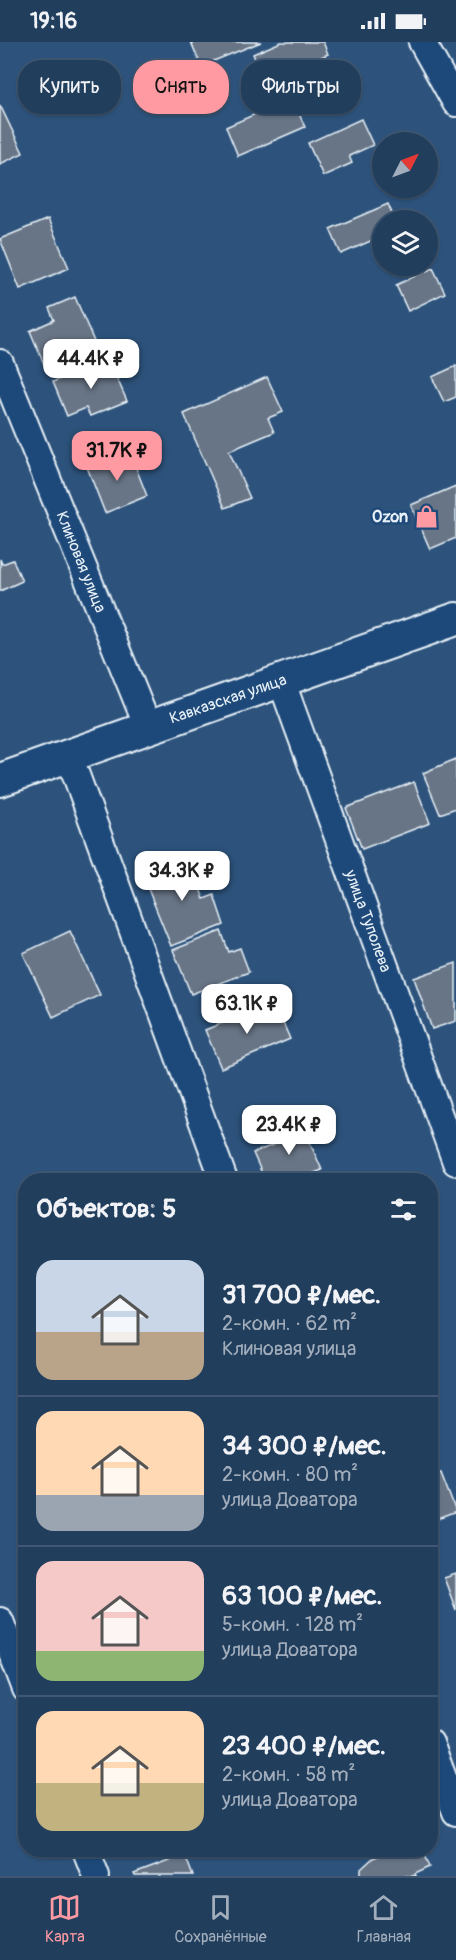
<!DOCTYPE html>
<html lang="ru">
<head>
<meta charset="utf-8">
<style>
  body { margin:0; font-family:Pangolin,sans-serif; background:#2a4563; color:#f1f3f6; height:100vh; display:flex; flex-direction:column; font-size:22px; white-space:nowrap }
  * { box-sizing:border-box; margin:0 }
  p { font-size:20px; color:#a2aebc }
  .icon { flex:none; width:33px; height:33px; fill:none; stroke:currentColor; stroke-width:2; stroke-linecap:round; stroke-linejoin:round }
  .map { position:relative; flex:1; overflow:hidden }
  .side { position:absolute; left:18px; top:1131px; width:420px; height:684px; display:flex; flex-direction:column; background:#223e5d; border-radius:24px; box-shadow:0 2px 4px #0004,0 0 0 2px #3f5772 }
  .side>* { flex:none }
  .banner { position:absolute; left:18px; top:18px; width:420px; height:54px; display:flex; gap:12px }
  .needle { width:39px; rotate:48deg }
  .tools { position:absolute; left:372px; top:90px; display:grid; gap:12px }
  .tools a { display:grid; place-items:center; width:66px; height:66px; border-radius:50%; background:#223e5d; box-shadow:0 2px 4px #0004,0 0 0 2px #3f5772; font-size:30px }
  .price { position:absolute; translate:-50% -51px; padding:0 14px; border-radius:12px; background:#fff; color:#222; font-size:20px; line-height:39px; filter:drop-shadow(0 2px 3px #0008) }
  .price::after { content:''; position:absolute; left:50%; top:36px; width:18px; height:14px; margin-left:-9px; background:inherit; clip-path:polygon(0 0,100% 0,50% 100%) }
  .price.active { background:#ff9aa2; color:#111 }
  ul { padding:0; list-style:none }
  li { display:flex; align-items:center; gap:18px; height:150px; padding:0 18px }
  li+li { border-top:2px solid #3f5772 }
  li span { display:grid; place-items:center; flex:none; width:168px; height:120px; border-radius:18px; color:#555 }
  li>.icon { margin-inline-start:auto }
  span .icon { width:72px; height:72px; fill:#fffc; stroke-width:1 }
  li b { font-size:26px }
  h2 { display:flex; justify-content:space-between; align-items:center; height:72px; padding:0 18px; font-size:26px }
  .pill { padding:0 21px; border-radius:24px; background:#223e5d; box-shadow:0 2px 4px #0004,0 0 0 2px #3f5772; font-size:21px; line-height:54px }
  .pill.active { background:#ff9aa2; color:#111 }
  .status { display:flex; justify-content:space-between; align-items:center; height:42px; padding:0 30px; background:#223e5d; direction:ltr }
  .status svg { height:16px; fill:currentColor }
  .dock { display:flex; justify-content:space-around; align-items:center; height:84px; border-top:2px solid #3f5772; background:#223e5d; font-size:16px; color:#a2aebc }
  .dock a { display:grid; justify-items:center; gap:3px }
  .dock .active { color:#ff9aa2 }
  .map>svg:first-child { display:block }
  .building { fill:#677586; stroke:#e8f1f8; stroke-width:1.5 }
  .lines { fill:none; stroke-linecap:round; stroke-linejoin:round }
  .minor-casing { stroke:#e8f1f8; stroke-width:30 }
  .tertiary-casing { stroke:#e8f1f8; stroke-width:36 }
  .minor { stroke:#1f4a7a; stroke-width:26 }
  .tertiary { stroke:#1f4a7a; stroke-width:32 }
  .labels { text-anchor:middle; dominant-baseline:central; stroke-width:5; stroke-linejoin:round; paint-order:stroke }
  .poi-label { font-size:16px; font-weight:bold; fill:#e8f1f8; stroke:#1f4a7a; text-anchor:end }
  .street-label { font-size:16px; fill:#e8f1f8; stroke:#1f4a7a }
</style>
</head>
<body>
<div class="status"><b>19:16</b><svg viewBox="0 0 49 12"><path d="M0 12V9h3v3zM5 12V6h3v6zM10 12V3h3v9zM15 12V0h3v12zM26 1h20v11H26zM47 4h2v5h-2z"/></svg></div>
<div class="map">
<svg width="456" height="1834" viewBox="0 0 456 1834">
  <rect width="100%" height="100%" fill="#2d537c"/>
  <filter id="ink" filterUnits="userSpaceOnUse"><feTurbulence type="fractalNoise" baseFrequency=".0167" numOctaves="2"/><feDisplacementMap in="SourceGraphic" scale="12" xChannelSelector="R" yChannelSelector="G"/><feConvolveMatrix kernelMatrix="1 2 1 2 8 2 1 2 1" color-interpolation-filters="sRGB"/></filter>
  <g filter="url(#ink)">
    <g class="building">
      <path d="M191,0H261L201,24Z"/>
      <path d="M281,0H323L328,12L264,40L253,12Z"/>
      <path d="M292,56L305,85L238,114L226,85Z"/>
      <path d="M0,63L23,111L0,122Z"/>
      <path d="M361,77L373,103L349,114L352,121L323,134L308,101Z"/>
      <path d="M388,162L395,178H382V194L341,212L330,187Z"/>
      <path d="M48,177L69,226L20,247L0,197Z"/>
      <path d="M433,226L445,251L408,269L396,243Z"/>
      <path d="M75,255L101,316L72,328L68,320L47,329L30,289L54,278L49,266Z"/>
      <path d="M108,316L127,359L90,374L86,366L67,374L53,340Z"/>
      <path d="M456,324V355L444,360L432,335Z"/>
      <path d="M267,335L283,370L268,376L274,390L229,409L250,456L225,466L184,372Z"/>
      <path d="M129,408L147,454L105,471L87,425Z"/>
      <path d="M456,444V496L430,507L411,463Z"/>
      <path d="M0,517L2,522L13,518L22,539L0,549Z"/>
      <path d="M456,717V766L440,772L423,731Z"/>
      <path d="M414,740L430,781L362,807L346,766Z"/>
      <path d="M187,814L204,857L214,853L224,883L171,904L142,832Z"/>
      <path d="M70,889L100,953L53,975L23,911Z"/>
      <path d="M221,889L229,910L240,906L249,930L191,952L173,908Z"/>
      <path d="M456,921V979L432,987L414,936Z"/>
      <path d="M274,960L290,997L221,1026L205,988Z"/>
      <path d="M301,1080L322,1128L296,1138H265L253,1111L278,1101L274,1091Z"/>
      <path d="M441,1431L456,1470L430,1480V1435Z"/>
      <path d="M456,1532V1568L444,1536Z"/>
      <path d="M393,1808H423L430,1825L415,1832L416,1834H361V1827L373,1816Z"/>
      <path d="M185,1813L193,1834H135L134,1832Z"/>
    </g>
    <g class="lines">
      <defs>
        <g id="minor">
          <path d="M422,0L456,61"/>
          <path d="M0,321L148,685"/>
          <path d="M281,638L456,1120"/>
          <path d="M69,714L224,1138"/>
          <path d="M0,1579L26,1647"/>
          <path d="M430,1701L456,1770"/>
          <path d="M86,1808L96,1834"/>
        </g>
        <path id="tertiary" d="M0,738L456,577"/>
      </defs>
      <use href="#minor" class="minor-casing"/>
      <use href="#tertiary" class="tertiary-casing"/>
      <use href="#minor" class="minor"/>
      <use href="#tertiary" class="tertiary"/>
    </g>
  </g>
  <defs>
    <symbol id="shop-bare" viewBox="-9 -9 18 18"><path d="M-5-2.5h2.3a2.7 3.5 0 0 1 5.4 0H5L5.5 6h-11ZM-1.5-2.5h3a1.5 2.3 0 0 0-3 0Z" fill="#ff9aa2" stroke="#1f4a7a" stroke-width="2.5" paint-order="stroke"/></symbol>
  </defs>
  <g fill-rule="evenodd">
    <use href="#shop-bare" x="410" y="458" width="33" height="33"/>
  </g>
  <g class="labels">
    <g class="poi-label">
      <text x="408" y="475">Ozon</text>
    </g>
    <g class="street-label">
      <text transform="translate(81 520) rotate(68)">Клиновая улица</text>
      <text transform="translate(228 657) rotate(-19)">Кавказская улица</text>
      <text transform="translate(368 879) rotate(70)">улица Туполева</text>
    </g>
  </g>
</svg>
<div class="tools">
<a><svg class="needle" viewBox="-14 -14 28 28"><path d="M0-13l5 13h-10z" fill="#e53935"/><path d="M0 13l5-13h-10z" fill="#a2aebc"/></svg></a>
<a><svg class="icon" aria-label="layers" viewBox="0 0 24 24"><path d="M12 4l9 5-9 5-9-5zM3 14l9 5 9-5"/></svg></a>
</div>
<b class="price" style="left:91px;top:348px">44.4K ₽</b>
<b class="price active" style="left:117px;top:440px">31.7K ₽</b>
<b class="price" style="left:182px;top:860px">34.3K ₽</b>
<b class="price" style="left:247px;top:993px">63.1K ₽</b>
<b class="price" style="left:289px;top:1114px">23.4K ₽</b>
<div class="banner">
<a class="pill">Купить</a>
<a class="pill active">Снять</a>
<a class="pill">Фильтры</a>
</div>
<section class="side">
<h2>Объектов: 5<svg class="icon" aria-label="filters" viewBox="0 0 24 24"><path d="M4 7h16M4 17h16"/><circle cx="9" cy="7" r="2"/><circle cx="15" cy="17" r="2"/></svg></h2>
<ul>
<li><span style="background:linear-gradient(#c9d6e8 60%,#b9a48a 0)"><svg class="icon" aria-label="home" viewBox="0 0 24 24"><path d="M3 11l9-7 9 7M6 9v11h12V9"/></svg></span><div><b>31 700 ₽/мес.</b><p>2-комн. · 62 m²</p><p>Клиновая улица</p></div></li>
<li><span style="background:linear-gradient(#ffd9b3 70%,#9aa5b1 0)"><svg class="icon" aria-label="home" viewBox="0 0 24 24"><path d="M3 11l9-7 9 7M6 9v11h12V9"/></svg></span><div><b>34 300 ₽/мес.</b><p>2-комн. · 80 m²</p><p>улица Доватора</p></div></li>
<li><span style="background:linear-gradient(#f6c9c9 75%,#8fb573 0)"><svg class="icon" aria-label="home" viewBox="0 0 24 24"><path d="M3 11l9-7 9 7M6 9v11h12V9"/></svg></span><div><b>63 100 ₽/мес.</b><p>5-комн. · 128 m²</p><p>улица Доватора</p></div></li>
<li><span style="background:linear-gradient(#ffd9b3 60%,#c2b280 0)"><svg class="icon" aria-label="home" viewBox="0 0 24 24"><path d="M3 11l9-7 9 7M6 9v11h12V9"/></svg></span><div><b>23 400 ₽/мес.</b><p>2-комн. · 58 m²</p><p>улица Доватора</p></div></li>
</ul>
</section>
</div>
<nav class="dock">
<a class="active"><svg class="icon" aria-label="map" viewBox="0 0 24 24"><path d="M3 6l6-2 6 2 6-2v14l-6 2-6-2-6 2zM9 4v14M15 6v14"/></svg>Карта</a>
<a><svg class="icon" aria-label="saved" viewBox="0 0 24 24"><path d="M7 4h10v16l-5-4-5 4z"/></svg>Сохранённые</a>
<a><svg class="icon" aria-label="home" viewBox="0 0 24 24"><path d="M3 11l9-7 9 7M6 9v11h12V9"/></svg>Главная</a>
</nav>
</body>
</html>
